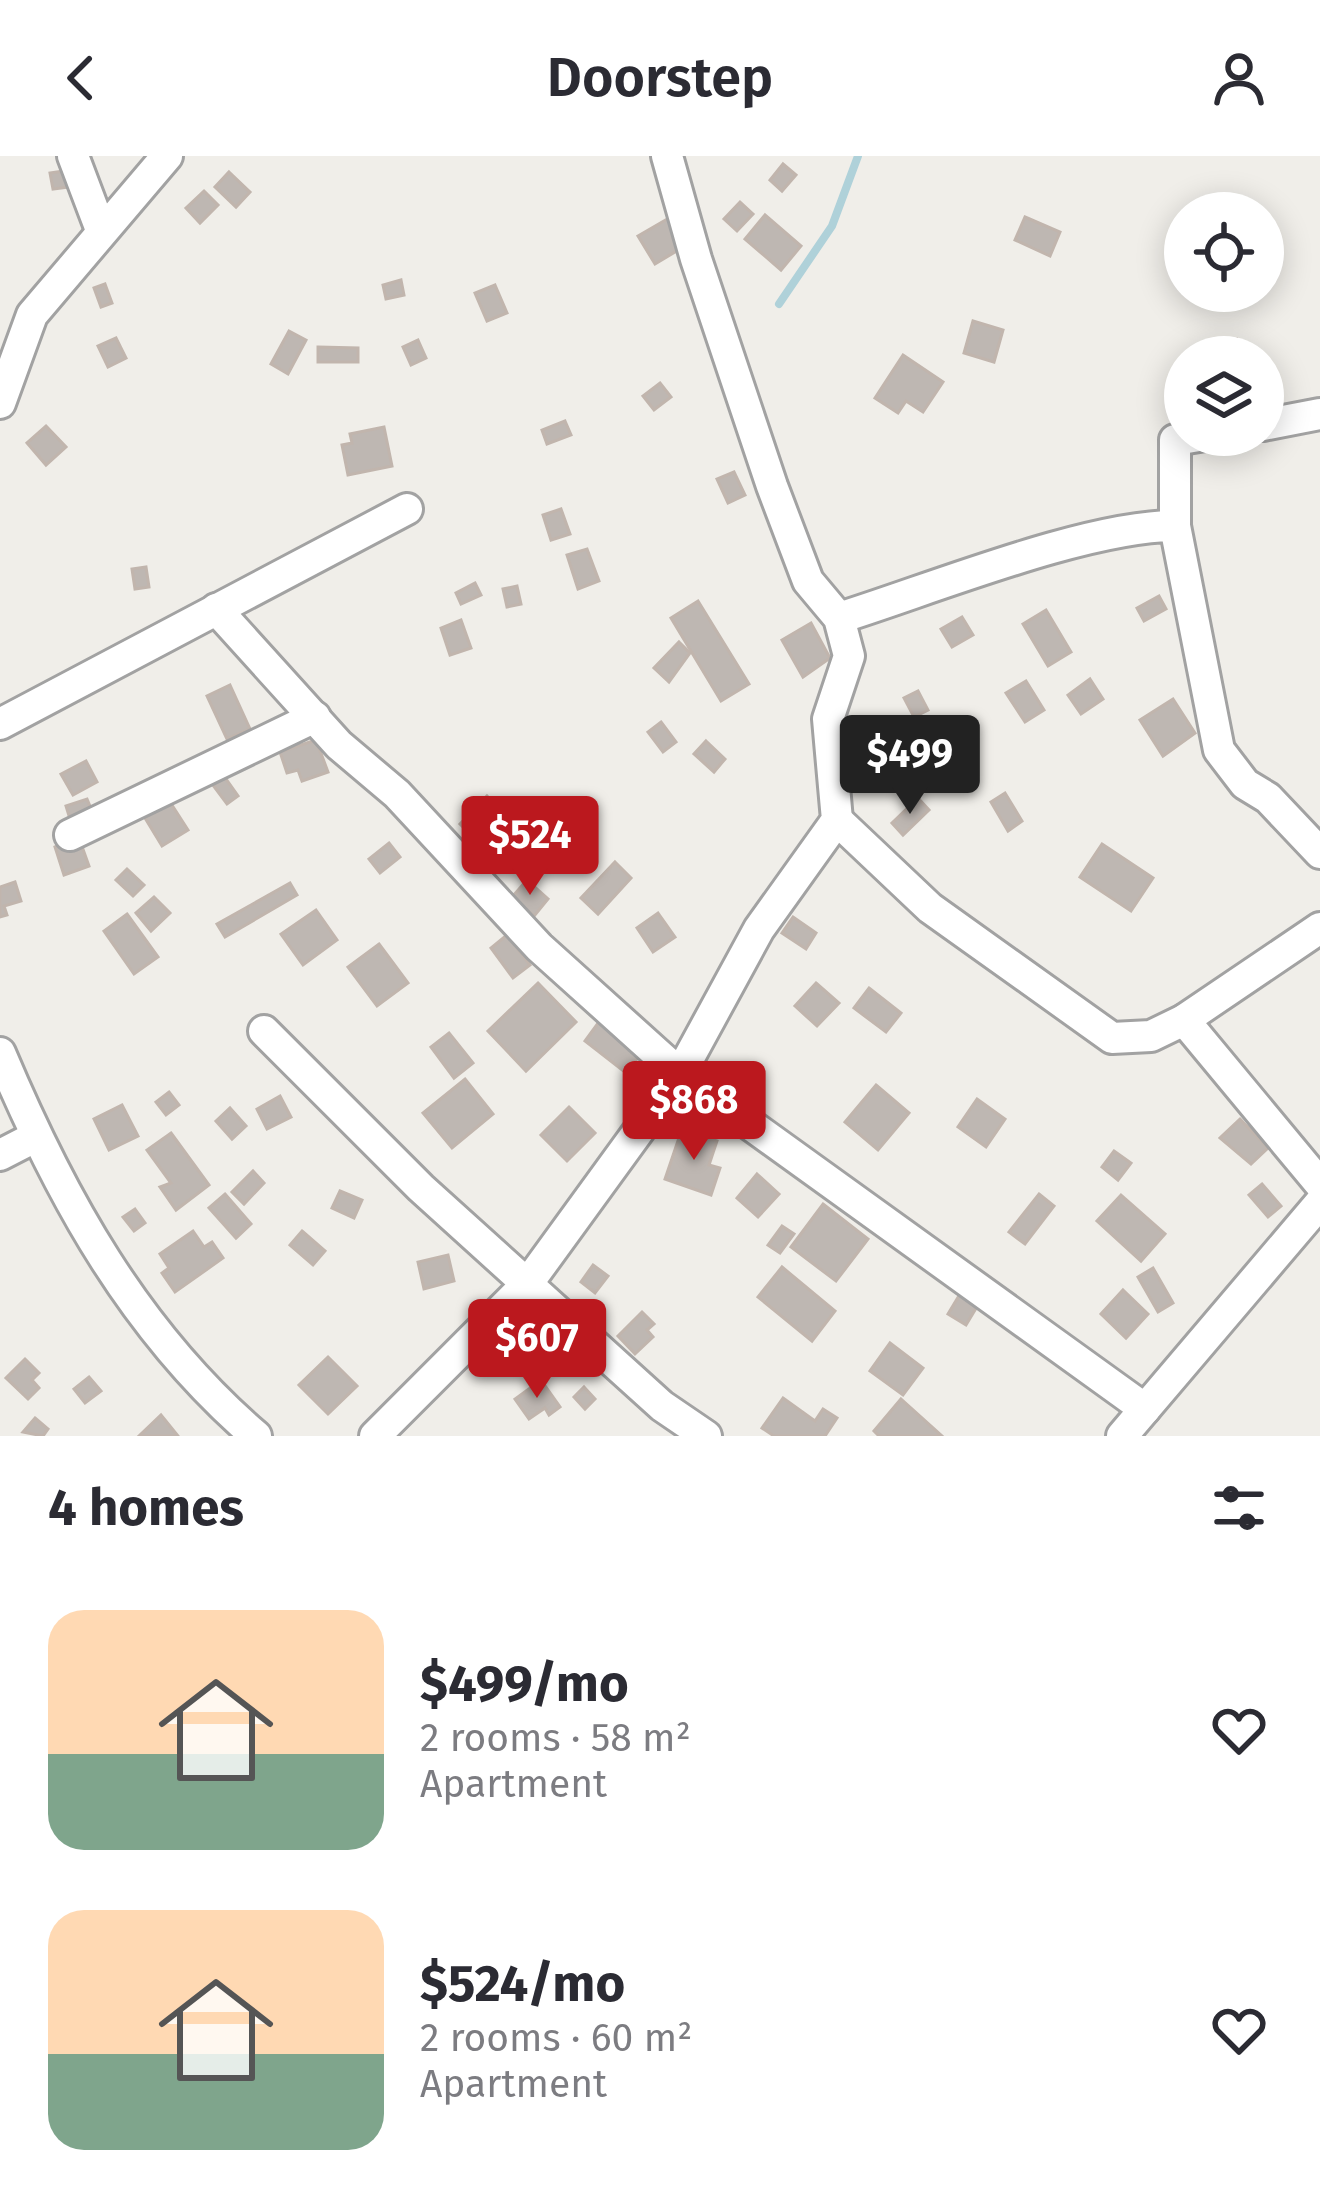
<!DOCTYPE html>
<html lang="en">
<head>
<meta charset="utf-8">
<style>
  body { margin:0; font-family:"Fira Sans",sans-serif; background:#f7f7f7; color:#2b2b33; height:100vh; display:flex; flex-direction:column; font-size:45px; white-space:nowrap }
  * { box-sizing:border-box; margin:0 }
  p { font-size:39px; color:#7c7c81 }
  .icon { flex:none; width:66px; height:66px; fill:none; stroke:currentColor; stroke-width:2; stroke-linecap:round; stroke-linejoin:round }
  .map { position:relative; height:1280px; overflow:hidden }
  .sheet { display:flex; flex-direction:column; background:#fff; flex:1 }
  .sheet>* { flex:none }
  .fabs { position:absolute; left:1164px; top:36px; display:grid; gap:24px }
  .fabs a { display:grid; place-items:center; width:120px; height:120px; border-radius:50%; background:#fff; box-shadow:0 6px 30px #0003; font-size:60px }
  .price { position:absolute; translate:-50% -102px; padding:0 27px; border-radius:12px; background:#bb181e; color:#fff; font-size:39px; line-height:78px; filter:drop-shadow(0 3px 6px #0008) }
  .price::after { content:''; position:absolute; left:50%; top:72px; width:36px; height:27px; margin-left:-18px; background:inherit; clip-path:polygon(0 0,100% 0,50% 100%) }
  .price.current { background:#222; color:#fff }
  ul { padding:0; list-style:none }
  li { display:flex; align-items:center; gap:36px; height:300px; padding:0 48px }
  li span { display:grid; place-items:center; flex:none; width:336px; height:240px; border-radius:36px; color:#555 }
  li>.icon { margin-inline-start:auto }
  span .icon { width:144px; height:144px; fill:#fffc; stroke-width:1 }
  li b { font-size:51px }
  h2 { display:flex; justify-content:space-between; align-items:center; height:144px; padding:0 48px; font-size:51px }
  header { display:flex; justify-content:space-between; align-items:center; height:156px; padding:0 48px; background:#fff; font-size:54px; font-weight:600 }
  .map>svg:first-child { display:block }
  .lines { fill:none; stroke-linecap:round; stroke-linejoin:round }
  .stream { stroke:#afd1d9; stroke-width:8 }
  .building { fill:#beb7b2; stroke:#c1b5ad; stroke-width:3 }
  .minor-casing { stroke:#a2a2a2; stroke-width:36 }
  .minor { stroke:#fff; stroke-width:30 }
</style>
</head>
<body>
<header><svg class="icon" aria-label="back" viewBox="0 0 24 24"><path d="M15 5l-7 7 7 7"/></svg>Doorstep<svg class="icon" aria-label="person" viewBox="0 0 24 24"><circle cx="12" cy="8" r="4"/><path d="M4 21q1-7 8-7t8 7"/></svg></header>
<div class="map">
<svg width="1320" height="1280" viewBox="0 0 1320 1280">
  <rect width="100%" height="100%" fill="#f0eee9"/>
  <g class="lines">
    <path class="stream" d="M779,148L832,70L858,0"/>
  </g>
  <g class="building">
    <path d="M783,8L796,19L782,35L770,24Z"/>
    <path d="M64,15L69,31L53,33L50,17Z"/>
    <path d="M229,16L250,36L236,51L215,31Z"/>
    <path d="M204,35L218,49L200,67L186,52Z"/>
    <path d="M740,46L753,58L737,75L724,63Z"/>
    <path d="M765,59L801,90L781,114L745,83Z"/>
    <path d="M1025,61L1060,76L1050,100L1015,84Z"/>
    <path d="M669,62L685,90L655,108L638,80Z"/>
    <path d="M401,124L404,139L386,143L383,129Z"/>
    <path d="M105,128L112,147L101,151L94,132Z"/>
    <path d="M495,129L507,157L487,165L475,137Z"/>
    <path d="M973,165L1003,174L994,206L964,197Z"/>
    <path d="M289,175L306,184L288,218L271,208Z"/>
    <path d="M116,182L126,202L108,211L98,190Z"/>
    <path d="M1237,183L1252,200L1219,201L1218,200Z"/>
    <path d="M418,184L426,202L411,209L403,191Z"/>
    <path d="M318,191L358,192V206H318Z"/>
    <path d="M903,199L943,226L923,256L906,245L898,257L875,242Z"/>
    <path d="M660,227L671,241L654,254L643,240Z"/>
    <path d="M565,265L571,279L547,288L542,274Z"/>
    <path d="M46,270L66,291L46,309L27,287Z"/>
    <path d="M384,271L392,310L348,319L342,289L352,287L350,278Z"/>
    <path d="M734,316L745,339L728,347L717,323Z"/>
    <path d="M561,353L570,378L551,384L543,359Z"/>
    <path d="M587,393L599,425L578,433L567,399Z"/>
    <path d="M146,411L149,431L135,433L132,413Z"/>
    <path d="M475,427L481,439L461,448L456,437Z"/>
    <path d="M517,430L521,448L507,451L503,433Z"/>
    <path d="M1159,440L1166,453L1144,465L1137,452Z"/>
    <path d="M698,445L749,528L721,545L671,462Z"/>
    <path d="M1046,454L1071,496L1048,510L1023,468Z"/>
    <path d="M962,461L973,479L952,491L941,473Z"/>
    <path d="M461,464L471,492L450,499L441,472Z"/>
    <path d="M811,467L830,502L803,521L782,484Z"/>
    <path d="M679,486L690,497L669,526L654,512Z"/>
    <path d="M1090,523L1103,543L1081,558L1068,539Z"/>
    <path d="M1026,525L1044,554L1025,566L1006,537Z"/>
    <path d="M230,529L250,573L227,583L207,540Z"/>
    <path d="M918,535L928,554L914,561L904,542Z"/>
    <path d="M1173,543L1195,577L1163,600L1140,564Z"/>
    <path d="M661,566L676,586L663,596L648,576Z"/>
    <path d="M316,584L328,616L302,625L298,614L287,617L280,596Z"/>
    <path d="M706,585L725,603L714,616L694,598Z"/>
    <path d="M86,605L97,626L73,639L61,618Z"/>
    <path d="M219,613L238,640L227,648L207,621Z"/>
    <path d="M1005,637L1022,665L1008,675L991,646Z"/>
    <path d="M487,640L506,659L479,687L460,668Z"/>
    <path d="M918,642L929,654L903,679L892,667Z"/>
    <path d="M87,643L92,655L70,663L66,650Z"/>
    <path d="M170,646L188,674L162,690L145,662Z"/>
    <path d="M79,682L89,710L64,719L55,691Z"/>
    <path d="M389,687L400,701L380,717L369,703Z"/>
    <path d="M1102,688L1153,722L1131,755L1080,721Z"/>
    <path d="M615,706L631,722L598,758L581,742Z"/>
    <path d="M127,713L144,729L133,740L116,724Z"/>
    <path d="M527,724L548,743L534,760L512,741Z"/>
    <path d="M15,726L21,745L4,750L7,759L0,761V731Z"/>
    <path d="M290,727L297,739L225,781L217,768Z"/>
    <path d="M154,741L170,757L151,775L136,757Z"/>
    <path d="M316,754L337,784L303,809L281,778Z"/>
    <path d="M658,757L675,781L653,796L637,772Z"/>
    <path d="M127,758L158,801L134,818L104,775Z"/>
    <path d="M793,761L816,777L806,793L782,777Z"/>
    <path d="M507,779L530,809L513,822L491,792Z"/>
    <path d="M379,788L408,827L377,850L348,811Z"/>
    <path d="M538,827L576,866L526,915L488,875Z"/>
    <path d="M816,827L839,847L817,870L795,850Z"/>
    <path d="M869,832L901,857L886,876L854,852Z"/>
    <path d="M601,863L643,895L626,917L585,885Z"/>
    <path d="M449,877L473,907L454,922L431,891Z"/>
    <path d="M465,923L493,958L452,992L423,957Z"/>
    <path d="M876,929L909,957L878,994L845,966Z"/>
    <path d="M169,936L179,949L166,959L156,946Z"/>
    <path d="M280,940L291,961L267,973L257,953Z"/>
    <path d="M977,943L1005,963L986,991L958,971Z"/>
    <path d="M122,949L138,980L109,994L94,963Z"/>
    <path d="M569,951L595,977L567,1005L541,979Z"/>
    <path d="M230,952L246,970L232,983L216,965Z"/>
    <path d="M1240,963L1268,992L1251,1008L1220,982Z"/>
    <path d="M682,973L717,985L709,1009L720,1012L711,1039L665,1023Z"/>
    <path d="M171,977L209,1029L176,1054L160,1031L171,1027L147,994Z"/>
    <path d="M1114,995L1131,1007L1118,1024L1102,1011Z"/>
    <path d="M253,1015L264,1027L244,1048L232,1036Z"/>
    <path d="M757,1018L779,1038L758,1061L737,1042Z"/>
    <path d="M1262,1028L1281,1050L1268,1061L1249,1039Z"/>
    <path d="M340,1035L362,1044L354,1062L332,1052Z"/>
    <path d="M225,1038L251,1068L236,1082L209,1052Z"/>
    <path d="M1039,1038L1054,1050L1025,1088L1009,1076Z"/>
    <path d="M1121,1039L1165,1078L1141,1105L1097,1065Z"/>
    <path d="M823,1048L868,1083L836,1125L791,1091Z"/>
    <path d="M135,1053L145,1067L134,1075L123,1061Z"/>
    <path d="M782,1070L794,1078L780,1097L768,1089Z"/>
    <path d="M193,1075L204,1091L212,1086L223,1102L175,1136L162,1117L169,1112L160,1098Z"/>
    <path d="M302,1075L325,1095L313,1109L290,1089Z"/>
    <path d="M448,1099L454,1125L424,1133L418,1106Z"/>
    <path d="M593,1109L608,1120L595,1137L581,1126Z"/>
    <path d="M782,1111L835,1155L812,1185L758,1141Z"/>
    <path d="M1153,1112L1173,1147L1158,1156L1138,1121Z"/>
    <path d="M1123,1134L1148,1158L1126,1182L1101,1158Z"/>
    <path d="M960,1138L978,1149L966,1169L948,1158Z"/>
    <path d="M642,1156L654,1168L647,1174L653,1181L635,1198L618,1180Z"/>
    <path d="M890,1187L923,1212L903,1239L870,1215Z"/>
    <path d="M328,1201L357,1230L328,1258L299,1229Z"/>
    <path d="M25,1203L39,1217L32,1224L39,1232L28,1243L6,1222Z"/>
    <path d="M89,1221L101,1235L85,1247L74,1233Z"/>
    <path d="M541,1224L560,1251L549,1259L545,1252L529,1263L515,1243Z"/>
    <path d="M584,1231L595,1243L585,1253L574,1241Z"/>
    <path d="M783,1242L815,1265L823,1253L837,1262L825,1280H774L762,1272Z"/>
    <path d="M901,1243L942,1280H879L874,1275Z"/>
    <path d="M161,1259L178,1280H139Z"/>
    <path d="M35,1262L48,1273L43,1280L23,1276Z"/>
  </g>
  <g class="lines">
    <defs>
      <g id="minor">
        <path d="M73,0L101,74"/>
        <path d="M0,247L32,159L167,0"/>
        <path d="M1263,269L1320,258"/>
        <path d="M1175,370V284L1205,279"/>
        <path d="M216,453L339,589L397,638L539,791L680,918L1145,1253"/>
        <path d="M839,462C929,434 1085,370 1175,370L1219,594L1245,628L1268,642L1320,697"/>
        <path d="M0,568L407,353"/>
        <path d="M837,664L930,752L1112,882L1151,880L1184,864L1320,772"/>
        <path d="M70,679L315,561"/>
        <path d="M1184,864L1320,1028"/>
        <path d="M264,875L421,1032L662,1250L706,1280"/>
        <path d="M0,897C61,1042 135,1176 256,1280"/>
        <path d="M0,999L35,981"/>
        <path d="M375,1280L528,1127L680,918L759,773L837,664L828,563L849,500L839,462L808,425L772,330L696,103L667,0"/>
        <path d="M1122,1280L1320,1047"/>
      </g>
    </defs>
    <use href="#minor" class="minor-casing"/>
    <use href="#minor" class="minor"/>
  </g>
</svg>
<div class="fabs">
<a><svg class="icon" aria-label="locate" viewBox="0 0 24 24"><circle cx="12" cy="12" r="6"/><path d="M12 2v4M12 18v4M2 12h4M18 12h4"/></svg></a>
<a><svg class="icon" aria-label="layers" viewBox="0 0 24 24"><path d="M12 4l9 5-9 5-9-5zM3 14l9 5 9-5"/></svg></a>
</div>
<b class="price current" style="left:910px;top:661px">$499</b>
<b class="price" style="left:530px;top:742px">$524</b>
<b class="price" style="left:694px;top:1007px">$868</b>
<b class="price" style="left:537px;top:1245px">$607</b>
</div>
<section class="sheet">
<h2>4 homes<svg class="icon" aria-label="filters" viewBox="0 0 24 24"><path d="M4 7h16M4 17h16"/><circle cx="9" cy="7" r="2"/><circle cx="15" cy="17" r="2"/></svg></h2>
<ul>
<li><span style="background:linear-gradient(#ffd9b3 60%,#7fa58c 0)"><svg class="icon" aria-label="home" viewBox="0 0 24 24"><path d="M3 11l9-7 9 7M6 9v11h12V9"/></svg></span><div><b>$499/mo</b><p>2 rooms · 58 m²</p><p>Apartment</p></div><svg class="icon" aria-label="heart" viewBox="0 0 24 24"><path d="M12 20l-8-8c-3-5 5-10 8-4 3-6 11-1 8 4z"/></svg></li>
<li><span style="background:linear-gradient(#ffd9b3 60%,#7fa58c 0)"><svg class="icon" aria-label="home" viewBox="0 0 24 24"><path d="M3 11l9-7 9 7M6 9v11h12V9"/></svg></span><div><b>$524/mo</b><p>2 rooms · 60 m²</p><p>Apartment</p></div><svg class="icon" aria-label="heart" viewBox="0 0 24 24"><path d="M12 20l-8-8c-3-5 5-10 8-4 3-6 11-1 8 4z"/></svg></li>
</ul>
</section>
</body>
</html>
